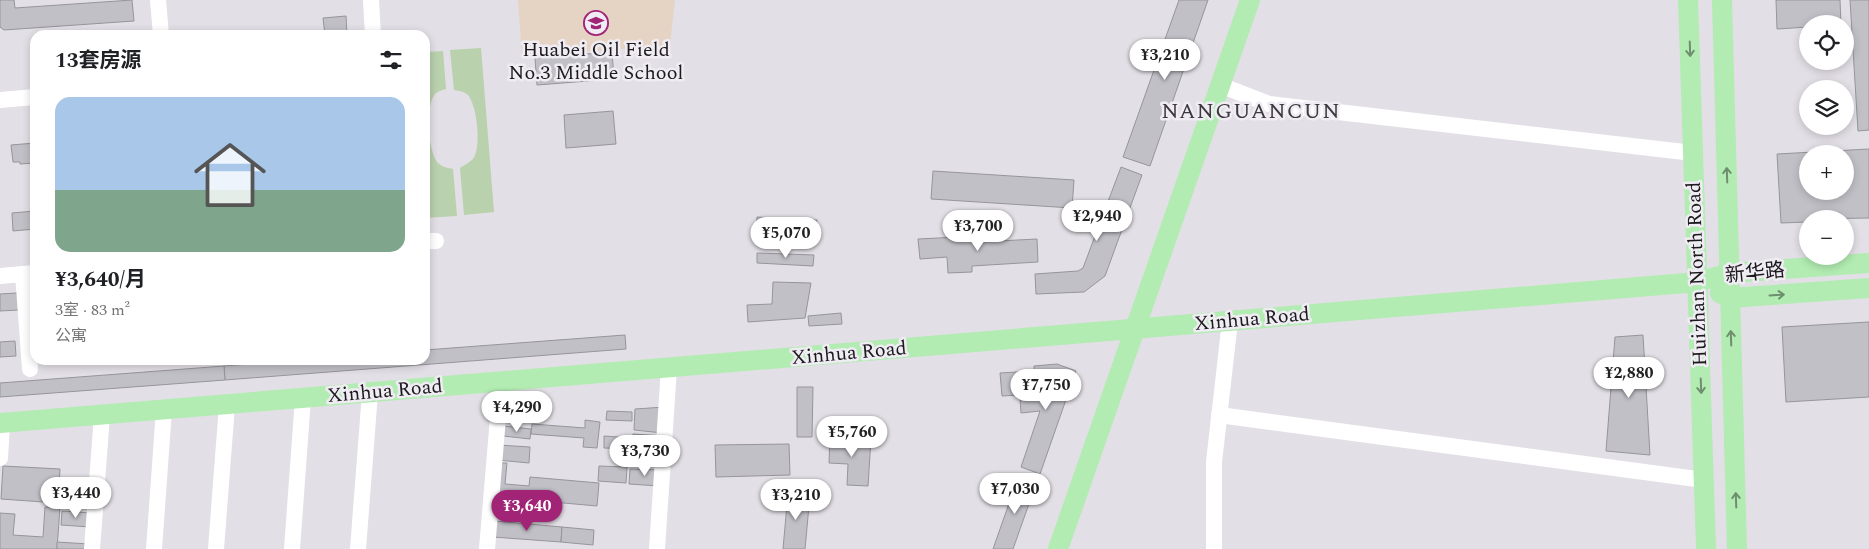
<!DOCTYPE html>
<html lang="zh">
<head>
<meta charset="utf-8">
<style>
  body { margin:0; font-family:Spectral,"Noto Sans SC",serif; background:#f6f6f6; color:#202124; height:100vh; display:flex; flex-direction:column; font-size:19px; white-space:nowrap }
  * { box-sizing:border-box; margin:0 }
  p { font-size:16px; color:#757577 }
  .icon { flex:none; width:28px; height:28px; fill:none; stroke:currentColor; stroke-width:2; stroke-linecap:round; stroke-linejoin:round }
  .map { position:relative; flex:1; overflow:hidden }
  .drawer { position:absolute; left:30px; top:30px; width:400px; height:335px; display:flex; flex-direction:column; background:#fff; border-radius:15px; box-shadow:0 2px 8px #0003 }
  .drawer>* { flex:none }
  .tools { position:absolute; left:1799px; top:15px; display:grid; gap:10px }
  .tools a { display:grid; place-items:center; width:55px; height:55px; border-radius:50%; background:#fff; box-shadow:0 2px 8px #0003; font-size:25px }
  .price { position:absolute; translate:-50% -42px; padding:0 11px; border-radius:18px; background:#fff; color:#222; font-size:16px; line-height:32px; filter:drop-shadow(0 1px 2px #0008) }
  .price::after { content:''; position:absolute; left:50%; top:30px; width:15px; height:11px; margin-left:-8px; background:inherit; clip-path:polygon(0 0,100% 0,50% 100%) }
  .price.selected { background:#a22477; color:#fff }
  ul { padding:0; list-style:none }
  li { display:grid; align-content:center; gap:10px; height:265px; padding:0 25px }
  li span { display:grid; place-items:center; height:155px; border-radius:15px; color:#555 }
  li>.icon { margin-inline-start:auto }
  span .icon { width:90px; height:90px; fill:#fffc; stroke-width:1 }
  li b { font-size:21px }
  h2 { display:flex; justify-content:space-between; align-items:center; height:60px; padding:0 25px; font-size:21px }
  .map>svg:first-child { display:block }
  .education { fill:#e5d4c3 }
  .green { fill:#b9d1ad }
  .building { fill:#c1c0c7; stroke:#96959c; fill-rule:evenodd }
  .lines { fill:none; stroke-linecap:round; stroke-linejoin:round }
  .minor { stroke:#fff; stroke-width:16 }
  .major { stroke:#b2ecb2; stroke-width:20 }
  .oneway { stroke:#6e8e6f }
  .labels { text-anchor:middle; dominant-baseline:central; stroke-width:5; stroke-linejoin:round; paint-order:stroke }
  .poi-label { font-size:20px; fill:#1c1a1d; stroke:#f0ecf3 }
  .street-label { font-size:20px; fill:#1c1a1d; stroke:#f0ecf3 }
  .quarter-label { font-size:22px; letter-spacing:1px; fill:#3c393f; stroke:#f0ecf3 }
</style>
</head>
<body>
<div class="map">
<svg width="1869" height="549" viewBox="0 0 1869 549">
  <rect width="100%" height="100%" fill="#e3dfe6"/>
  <path class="education" d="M518,0H675L670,45L522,57Z"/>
  <g class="green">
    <path d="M481,48L494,212L464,215L460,168C464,165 469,163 473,159C482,148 477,105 468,95C464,91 459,91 454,90L450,50Z"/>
    <path d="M443,51L446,89C443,90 438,91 435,94C425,106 428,152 438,163C442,167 448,168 453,169L457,216L425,218V52Z"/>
  </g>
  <g class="building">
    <path d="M0,0H14L15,8L132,0L134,21L4,30L0,27Z"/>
    <path d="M1179,0H1208L1150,166L1123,157Z"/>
    <path d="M1776,0H1840L1841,24H1808V27L1777,29Z"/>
    <path d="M1850,0H1869V130L1858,131Z"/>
    <path d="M346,16L347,35H325L323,18Z"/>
    <path d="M612,52L614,79L537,85L535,58Z"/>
    <path d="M613,111L616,144L566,148L564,115Z"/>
    <path d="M35,143V163L20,164V162H13L11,145Z"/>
    <path d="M1869,149V218L1808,219V222L1781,223L1777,154ZM1808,154H1845V191H1808Z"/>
    <path d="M1121,167L1142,175L1105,276L1084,292L1036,294L1035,274L1078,271L1083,268Z"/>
    <path d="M933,171L1074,180L1072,208L931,199Z"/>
    <path d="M35,211V229L13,231L12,213Z"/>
    <path d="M757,217L817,220L816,234L756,231Z"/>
    <path d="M979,236L980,242L1037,239L1038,262L972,266V272L948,273L947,257L920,259L918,239Z"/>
    <path d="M757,253L814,255L813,266L757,263Z"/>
    <path d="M773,282L811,283L805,318L748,322L747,305L772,304Z"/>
    <path d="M17,293L19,310L0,311V294Z"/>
    <path d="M841,313L842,324L809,326L808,316Z"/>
    <path d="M1869,322V397L1786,402L1782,327Z"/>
    <path d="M625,335L626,349L225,380L224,366L300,360H425V350Z"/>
    <path d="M1643,335L1650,455L1606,451L1615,337Z"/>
    <path d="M15,341L16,356L0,357V342Z"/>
    <path d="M1057,364L1076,371L1040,474L1021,467L1040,411L1021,413L1020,399L1036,398L1034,366Z"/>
    <path d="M224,366L225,380L0,397V383Z"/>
    <path d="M1034,371L1036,394L1002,396L1000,373Z"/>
    <path d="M797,387H813L812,437H797Z"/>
    <path d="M665,407L663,433L634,430L635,409Z"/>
    <path d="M607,411L632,412V421L606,420Z"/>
    <path d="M585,420L600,422L597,448L583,447L584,438L531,434L532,424L585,428Z"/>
    <path d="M504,426L531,429L530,439L503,436Z"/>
    <path d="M633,434L662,436L661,451L632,449Z"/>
    <path d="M604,436L632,438V449L604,448Z"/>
    <path d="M830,437L871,439L868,486L847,485L848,464L829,463Z"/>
    <path d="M789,444L790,475L716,477L715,445Z"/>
    <path d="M498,445L530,447L529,463L497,460Z"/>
    <path d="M500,463H507L505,484L529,486L530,477L599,483L597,506L497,497Z"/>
    <path d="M3,466L60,469L58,503L1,499Z"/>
    <path d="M599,466L627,467L626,483L598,481Z"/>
    <path d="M630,469L660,470L659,486L629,484Z"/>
    <path d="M1018,478L1036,484L1013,549H993Z"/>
    <path d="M788,493L810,495L805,549H783Z"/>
    <path d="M45,507H60L57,549H0V513L15,514L13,535L43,537Z"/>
    <path d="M62,511L91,513L90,527L61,525Z"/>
    <path d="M495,521L562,527L561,542L493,537Z"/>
    <path d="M562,527L594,530L593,545L561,542Z"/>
    <path d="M57,542L89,544V549H57Z"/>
  </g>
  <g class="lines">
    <g class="minor">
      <path d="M158,0L161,35"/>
      <path d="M371,0L373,35"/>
      <path d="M1220,85L1269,104L1693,153"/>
      <path d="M0,100L35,97"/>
      <path d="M425,241H436"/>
      <path d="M23,274L30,369"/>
      <path d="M0,276L35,273"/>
      <path d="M1219,415L1704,480"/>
      <path d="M0,458L2,423"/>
      <path d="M92,549L102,415"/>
      <path d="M154,549L164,410"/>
      <path d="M216,549L227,405"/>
      <path d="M292,549L303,398"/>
      <path d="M358,549L370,393"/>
      <path d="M487,549L501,382"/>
      <path d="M657,549L669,368"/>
      <path d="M1214,549V462L1230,321"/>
    </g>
    <g class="major">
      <path d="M1688,0L1706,549"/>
      <path d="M1722,0L1737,549"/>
      <path d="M1720,293L1730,298L1869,288"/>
      <path d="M0,423L1698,282L1729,273L1869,263"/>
      <path d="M1058,549L1250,0"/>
    </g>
  </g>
  <defs><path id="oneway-shaft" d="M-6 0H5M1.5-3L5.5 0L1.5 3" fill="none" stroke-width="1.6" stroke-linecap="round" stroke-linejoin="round" transform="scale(1.25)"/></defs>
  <g class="oneway">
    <use href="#oneway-shaft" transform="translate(1690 49) rotate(88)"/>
    <use href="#oneway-shaft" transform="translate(1727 175) rotate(-92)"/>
    <use href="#oneway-shaft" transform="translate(1777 295) rotate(-4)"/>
    <use href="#oneway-shaft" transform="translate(1731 338) rotate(-92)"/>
    <use href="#oneway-shaft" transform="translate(1701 386) rotate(88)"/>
    <use href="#oneway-shaft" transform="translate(1736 500) rotate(-92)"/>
  </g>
  <defs>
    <symbol id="school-ring" viewBox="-11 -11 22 22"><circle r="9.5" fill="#f0ecf3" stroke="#a22477" stroke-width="1.5"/><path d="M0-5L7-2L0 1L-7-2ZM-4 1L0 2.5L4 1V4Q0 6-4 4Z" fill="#a22477"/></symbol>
  </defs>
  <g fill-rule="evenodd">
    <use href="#school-ring" x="582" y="9" width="28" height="28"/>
  </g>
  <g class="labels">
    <g class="poi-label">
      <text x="596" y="50">Huabei Oil Field<tspan x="596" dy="23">No.3 Middle School</tspan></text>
    </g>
    <g class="street-label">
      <text transform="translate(1755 273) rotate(-6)">新华路</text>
      <text transform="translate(1697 274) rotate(-92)">Huizhan North Road</text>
      <text transform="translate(1252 319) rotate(-5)">Xinhua Road</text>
      <text transform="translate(849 353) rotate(-5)">Xinhua Road</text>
      <text transform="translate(385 391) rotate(-5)">Xinhua Road</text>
    </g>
    <g class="quarter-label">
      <text x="1251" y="111">NANGUANCUN</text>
    </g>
  </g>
</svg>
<div class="tools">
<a><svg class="icon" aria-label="locate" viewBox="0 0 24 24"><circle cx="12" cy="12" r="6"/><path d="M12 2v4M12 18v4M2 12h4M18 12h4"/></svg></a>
<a><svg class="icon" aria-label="layers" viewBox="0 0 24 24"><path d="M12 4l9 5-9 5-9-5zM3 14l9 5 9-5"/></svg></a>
<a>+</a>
<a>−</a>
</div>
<b class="price" style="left:1165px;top:81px">¥3,210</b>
<b class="price" style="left:1097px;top:242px">¥2,940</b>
<b class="price" style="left:978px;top:252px">¥3,700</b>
<b class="price" style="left:786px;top:259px">¥5,070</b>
<b class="price" style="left:1629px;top:399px">¥2,880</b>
<b class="price" style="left:1046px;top:411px">¥7,750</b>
<b class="price" style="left:517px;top:433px">¥4,290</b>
<b class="price" style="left:852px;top:458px">¥5,760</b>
<b class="price" style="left:645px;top:477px">¥3,730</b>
<b class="price" style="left:1015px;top:515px">¥7,030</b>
<b class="price" style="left:76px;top:519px">¥3,440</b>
<b class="price" style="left:796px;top:521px">¥3,210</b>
<b class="price selected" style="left:527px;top:532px">¥3,640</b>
<section class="drawer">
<h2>13套房源<svg class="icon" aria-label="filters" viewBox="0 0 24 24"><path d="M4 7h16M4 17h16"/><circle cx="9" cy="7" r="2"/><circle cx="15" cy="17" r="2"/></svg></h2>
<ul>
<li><span style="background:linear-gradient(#a9c7e8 60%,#7fa58c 0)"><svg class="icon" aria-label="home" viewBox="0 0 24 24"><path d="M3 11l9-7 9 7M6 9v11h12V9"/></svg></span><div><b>¥3,640/月</b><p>3室 · 83 m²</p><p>公寓</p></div></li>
</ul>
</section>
</div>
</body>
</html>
